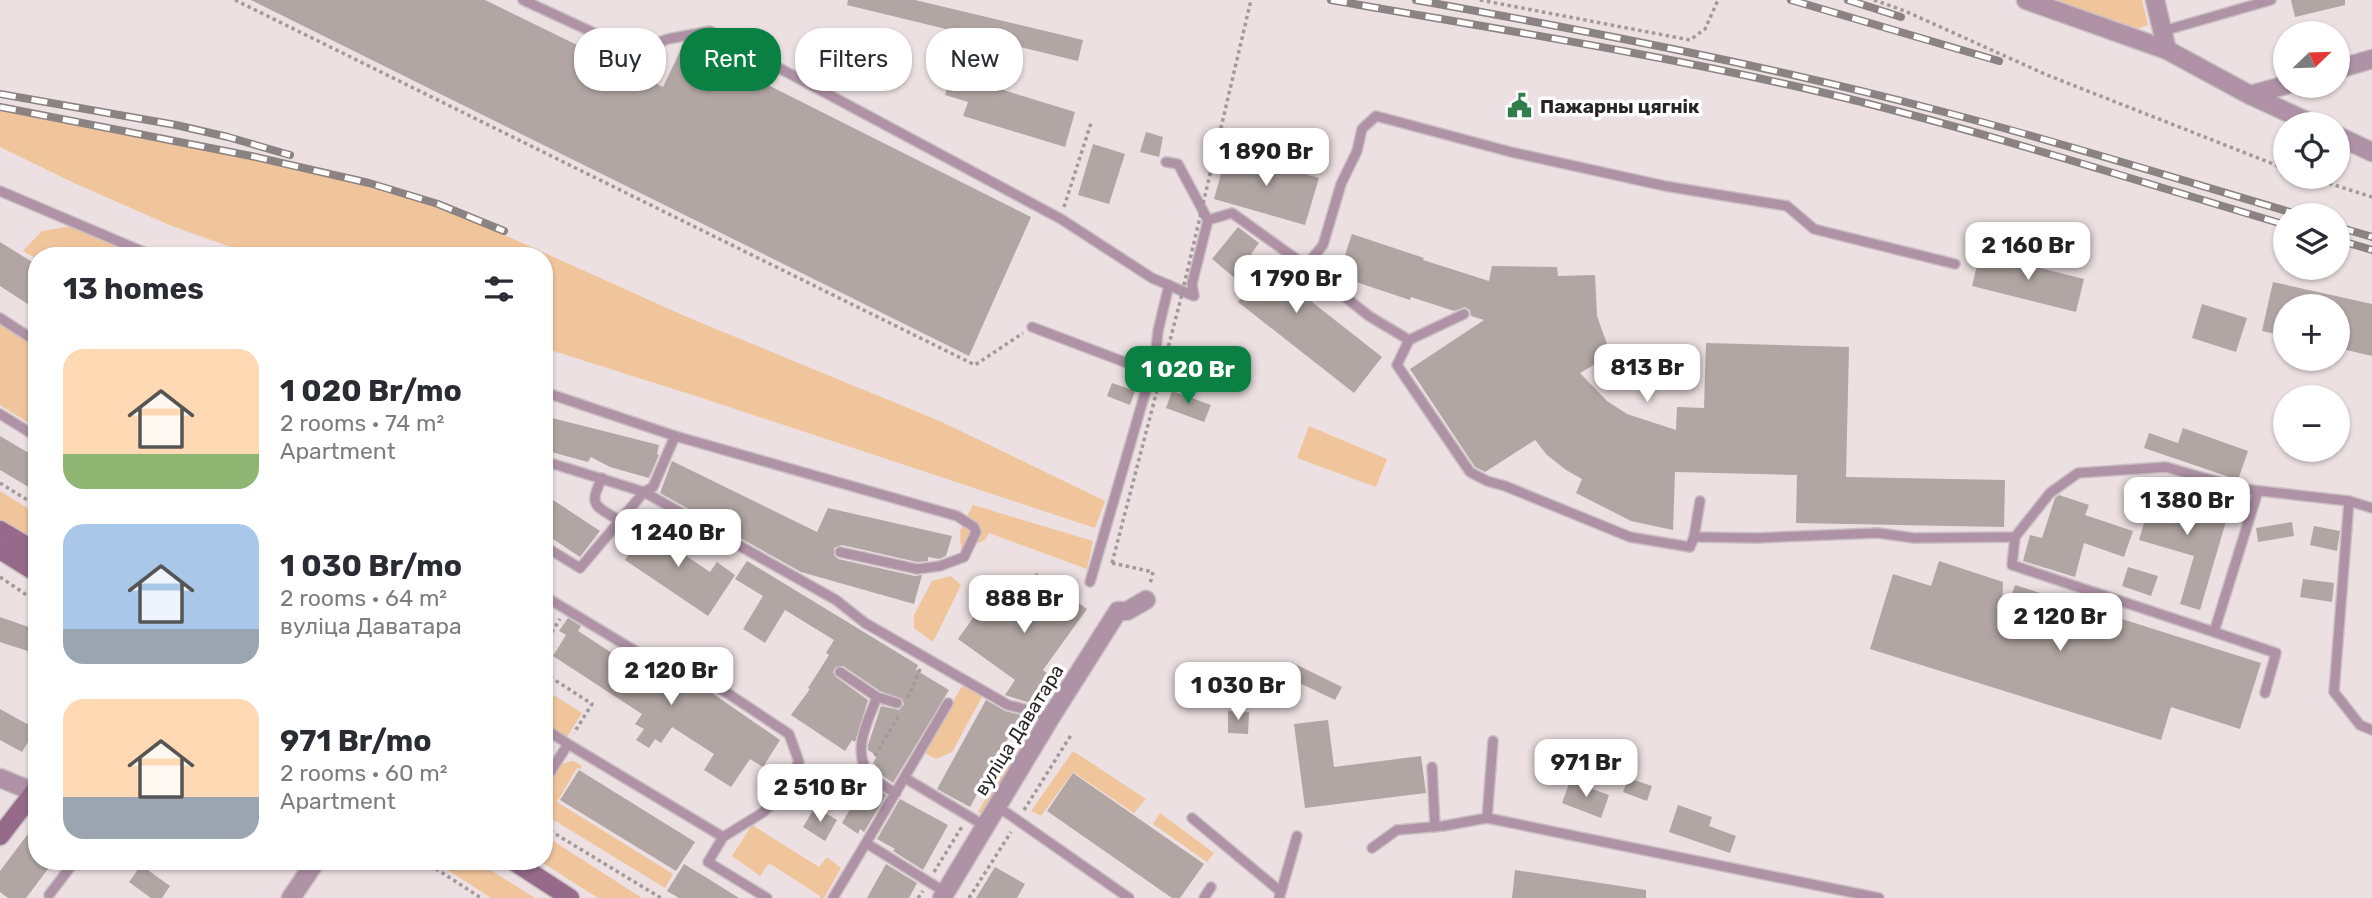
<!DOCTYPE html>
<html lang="en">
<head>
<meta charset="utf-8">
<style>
  body { margin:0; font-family:Rubik,sans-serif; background:#f7f7f7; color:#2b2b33; height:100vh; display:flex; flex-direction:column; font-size:26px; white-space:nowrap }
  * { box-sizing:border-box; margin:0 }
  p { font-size:23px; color:#7c7c81 }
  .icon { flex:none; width:38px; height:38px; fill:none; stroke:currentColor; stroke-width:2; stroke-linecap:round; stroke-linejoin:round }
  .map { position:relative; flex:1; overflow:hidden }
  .sheet { position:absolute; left:28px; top:247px; width:525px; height:623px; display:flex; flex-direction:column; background:#fff; border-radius:28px; box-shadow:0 2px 5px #0004 }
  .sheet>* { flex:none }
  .guide { position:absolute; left:574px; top:28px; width:665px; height:63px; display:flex; gap:14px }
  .needle { width:46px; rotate:67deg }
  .controls { position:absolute; left:2273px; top:21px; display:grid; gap:14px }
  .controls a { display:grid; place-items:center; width:77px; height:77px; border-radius:50%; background:#fff; box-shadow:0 2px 5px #0004; font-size:35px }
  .price { position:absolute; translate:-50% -60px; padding:0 16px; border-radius:14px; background:#fff; color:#222; font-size:23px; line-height:46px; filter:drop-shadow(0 2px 4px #0008) }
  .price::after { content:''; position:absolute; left:50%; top:42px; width:21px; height:16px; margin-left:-10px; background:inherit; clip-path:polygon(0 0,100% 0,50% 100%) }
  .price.active { background:#0b8043; color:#fff }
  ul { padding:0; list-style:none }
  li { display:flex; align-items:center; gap:21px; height:175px; padding:0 35px }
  li span { display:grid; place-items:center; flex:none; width:196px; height:140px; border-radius:21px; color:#555 }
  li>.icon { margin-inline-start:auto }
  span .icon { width:84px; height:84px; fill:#fffc; stroke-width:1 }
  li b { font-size:30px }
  h2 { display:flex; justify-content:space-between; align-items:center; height:84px; padding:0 35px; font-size:30px }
  .pill { padding:0 24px; border-radius:28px; background:#fff; box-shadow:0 2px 5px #0004; font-size:24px; line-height:63px }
  .pill.active { background:#0b8043; color:#fff }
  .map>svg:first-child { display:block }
  .green { fill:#f1c59c }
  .building { fill:#b1a6a3 }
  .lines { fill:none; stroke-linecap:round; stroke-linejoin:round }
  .service-casing { stroke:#c9bec0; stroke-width:12 }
  .minor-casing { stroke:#c9bec0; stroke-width:21 }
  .secondary-casing { stroke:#c9bec0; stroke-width:21 }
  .path { stroke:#a3999b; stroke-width:3.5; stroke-dasharray:3.5 3.5; stroke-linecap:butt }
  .service { stroke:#b092a7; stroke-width:9 }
  .minor { stroke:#b092a7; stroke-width:18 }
  .secondary { stroke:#956a8a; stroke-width:18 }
  .rail-casing { stroke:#8a8283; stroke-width:8 }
  .rail { stroke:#fff; stroke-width:5; stroke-dasharray:16; stroke-linecap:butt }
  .path-bridge { stroke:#a3999b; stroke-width:3.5; stroke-dasharray:3.5 3.5; stroke-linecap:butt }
  .labels { text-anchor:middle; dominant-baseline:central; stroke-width:7; stroke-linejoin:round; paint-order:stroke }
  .poi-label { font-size:19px; font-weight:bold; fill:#292425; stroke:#fff; text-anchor:start }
  .street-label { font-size:19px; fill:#292425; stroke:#fff }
</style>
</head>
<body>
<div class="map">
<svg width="2372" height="898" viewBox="0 0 2372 898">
  <rect width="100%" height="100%" fill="#ece0e2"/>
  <g class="green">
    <path d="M2056,0H2142L2148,25L2137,29Z"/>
    <path d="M0,110L234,155L315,173L376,187L460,215L687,317L942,422L1105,501L1095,528L705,399L544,348V256L253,255L172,226L76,184L0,147Z"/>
    <path d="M79,225L145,255L37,256V259L23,251L42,231Z"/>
    <path d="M0,324L37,348V428L0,405Z"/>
    <path d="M1309,426L1387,459L1376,487L1297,458Z"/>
    <path d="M0,491L37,514V543L0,521Z"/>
    <path d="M973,505L1093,541L1087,569L989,533L985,540L961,550L960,531Z"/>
    <path d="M951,576L961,585L933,642L914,628V615L932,581Z"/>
    <path d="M965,684L982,697L952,752L936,759L925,753L960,689Z"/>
    <path d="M544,689L582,713L567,737L544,722Z"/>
    <path d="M1028,724L1032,726V731L982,815L978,812Z"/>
    <path d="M1073,751L1146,799L1134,813L1073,772L1041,816L1031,811Z"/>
    <path d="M574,761L582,766L581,769L577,768L557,802L673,874L665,888L544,814C544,790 544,765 574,761Z"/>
    <path d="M1160,813L1214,853L1207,862L1153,824Z"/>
    <path d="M752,825L819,867L827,857L841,868L824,898H820V896L769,863L760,876L732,856Z"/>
    <path d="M544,835L642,898H598L540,861H544Z"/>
    <path d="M434,861H476L535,898H491Z"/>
  </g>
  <g class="building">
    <path d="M251,0H485L663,87L684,43L1031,217L969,356Z"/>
    <path d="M848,0H915L1083,40L1078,61L847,5Z"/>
    <path d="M2291,0H2345V5L2295,17Z"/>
    <path d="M949,81L972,88L974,81L1075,112L1065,147L963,116L968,102L945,95Z"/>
    <path d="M1146,132L1163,137L1159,157L1140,152Z"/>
    <path d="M1093,144L1125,154L1109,204L1078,195Z"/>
    <path d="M1227,152L1319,178L1305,225L1214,199Z"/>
    <path d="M1238,227L1259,243L1251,254L1382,357L1354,393L1238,302L1248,289L1212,259Z"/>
    <path d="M1352,234L1424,258L1423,260L1489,281L1492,266L1557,267L1558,276L1595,275L1597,316L1607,344L1615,353L1580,373L1607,401L1627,414L1676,430L1677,407L1704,408L1706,343L1849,347L1846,477L2005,480L2004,527L1796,523L1797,475L1675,472L1673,530L1631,521L1576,493L1582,479L1566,470L1547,455L1535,440L1485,472L1475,467L1410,369L1484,320L1471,316L1470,310L1465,307L1454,311L1411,297L1410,300L1338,276Z"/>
    <path d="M0,242L37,265V310L0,286Z"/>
    <path d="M1980,253L2084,279L2076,312L1972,286Z"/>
    <path d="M2273,282L2372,304V356L2338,348V306H2286V336L2262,331Z"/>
    <path d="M2202,304L2247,318L2236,352L2192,338Z"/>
    <path d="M1112,383L1135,391L1130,405L1107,396Z"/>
    <path d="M1172,391L1211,405L1204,422L1166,408Z"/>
    <path d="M544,416L659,445L657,454L659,455L649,478L610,467L591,457L588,462L544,450Z"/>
    <path d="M2183,428L2248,451L2238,480L2144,448L2149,433L2178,443Z"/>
    <path d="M0,436L37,458V492L0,470Z"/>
    <path d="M672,461L817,532L828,508L952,536L946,556L939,559L928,557V561L917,562L842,545L834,548V555L838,559L915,576L922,575L914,604L801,572L660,493Z"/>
    <path d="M2154,489L2229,511L2200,610L2180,604L2194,556L2139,540Z"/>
    <path d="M544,494L600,531L580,557L544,533Z"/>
    <path d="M2059,495L2089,505L2085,515L2133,531L2124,557L2084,543L2075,577L2023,561L2030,535L2042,538L2055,498Z"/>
    <path d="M653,519L679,537L673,547L710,572L717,562L735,575L708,616L625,560Z"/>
    <path d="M2292,522L2294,536L2258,542L2256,528Z"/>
    <path d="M2314,526L2340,531L2337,551L2310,545Z"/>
    <path d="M747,561L918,665L916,670L949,690L893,783L874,769L876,765L873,763L877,756L868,750V745L881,706L899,710L904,704L902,699L880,691L843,666L835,668L833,672L836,677L868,700L855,742L852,740L845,751L791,715L810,689L808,688L829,655L826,653L834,640L785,610L765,643L743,629L763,596L735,579Z"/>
    <path d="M1939,561L2003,582L2002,622L2015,585L2261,663L2240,729L2171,707L2161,740L1870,649L1893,574L1931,586Z"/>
    <path d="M2128,567L2158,576L2151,596L2122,586Z"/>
    <path d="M1036,573L1087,609L1043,670L1052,677L1033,704L1005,695L1015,680L958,639L988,597L1009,611Z"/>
    <path d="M2303,579L2334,583L2332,602L2300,597Z"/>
    <path d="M0,617L37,630V654L0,642Z"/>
    <path d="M568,618L581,626L578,631L649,677L655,669L667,671L696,689L699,684L780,740L763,767L750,759L731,787L704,770L714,754L672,727L661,743L655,739L649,748L636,740L644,729L635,724L642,714L553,656L566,635L559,631Z"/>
    <path d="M1291,662L1342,687L1335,700L1285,676Z"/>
    <path d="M986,700L1005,711L1021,715L970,807L937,789Z"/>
    <path d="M0,709L36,729L22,752L0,740Z"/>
    <path d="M1228,711L1249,712L1248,734L1228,733Z"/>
    <path d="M1328,720L1334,767L1421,756L1426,793L1305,808L1294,724Z"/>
    <path d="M579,770L695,842L676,871L560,800Z"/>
    <path d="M1073,773L1204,864L1180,898H1172L1047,811Z"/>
    <path d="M1628,778L1652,786L1647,801L1623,792Z"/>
    <path d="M866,781L886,795L864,832L860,829L858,834L842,823Z"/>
    <path d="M1570,781L1609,795L1601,818L1562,803Z"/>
    <path d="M900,799L948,825L923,870L893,851L895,849L877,839Z"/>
    <path d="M1678,805L1712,817L1709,826L1736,836L1730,853L1669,832Z"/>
    <path d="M815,807L837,820L825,841L803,827Z"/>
    <path d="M37,822V861H54L26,898H8L0,892V871Z"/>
    <path d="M684,864L707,878L739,898H679L667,891Z"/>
    <path d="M886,864L917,883L909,898H867Z"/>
    <path d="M141,865L170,886L162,898H151L129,882Z"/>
    <path d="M995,867L1025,884L1017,898H976Z"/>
    <path d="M1515,870L1646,890V898H1512Z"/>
  </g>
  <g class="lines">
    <defs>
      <g id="service">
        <path d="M523,0L633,51L668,39L710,31L1061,219L1152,278L1194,296L1192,284L1208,220L1232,213L1306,266L1323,245L1341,184L1357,151L1362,129L1376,116L1511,152L1665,186L1787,206L1814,229L1955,264"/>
        <path d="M2163,31L2271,0"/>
        <path d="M1166,162L1178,164L1208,220"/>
        <path d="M0,191L153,256"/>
        <path d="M1306,266L1369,316L1409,340L1464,314"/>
        <path d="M0,318L37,342"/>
        <path d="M1032,327L1151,372"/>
        <path d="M1409,340L1397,365L1470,472L1487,481L1505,486L1630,537L1690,547L1694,537L1700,501"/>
        <path d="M544,392L675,436"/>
        <path d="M0,414L37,437"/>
        <path d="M544,461L644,492L836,600L865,623L1008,705L1036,712L1049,720"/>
        <path d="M602,478C588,507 595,505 620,521"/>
        <path d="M2349,501L2334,692L2360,725L2372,730"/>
        <path d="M1694,537L1756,538L1878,533L1914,538L2015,537L2050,493L2078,473L2166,467L2243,489L2349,501L2372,508"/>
        <path d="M2015,537L2012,565L2214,632L2258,491"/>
        <path d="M544,546L580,568L644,492L653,487L675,436L957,516L974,527L976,532L964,557L940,566L917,569L840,552"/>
        <path d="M1090,582L1155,359L1158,331L1169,285"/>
        <path d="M544,596L652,661L683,666L697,673L789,734L799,762L777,799L762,813L723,837L708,862L767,898"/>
        <path d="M2214,632L2276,653L2265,693"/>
        <path d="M840,672L877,697C868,721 852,749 868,773C874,781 887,788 896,793"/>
        <path d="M877,697L897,703"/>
        <path d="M544,728L568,744L544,782"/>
        <path d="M568,744L723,837"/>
        <path d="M1432,767L1435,827"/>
        <path d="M905,778L985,826"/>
        <path d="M997,806L1129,898"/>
        <path d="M1192,818L1281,892L1279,898"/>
        <path d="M1487,818L1879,898"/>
        <path d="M866,843L948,703"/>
        <path d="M1372,848L1397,830L1443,826L1487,818L1493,741"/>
        <path d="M1281,892L1297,836"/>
        <path d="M49,895L75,861"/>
        <path d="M833,898L866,843L945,892"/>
        <path d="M1204,898L1211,887"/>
      </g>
      <g id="minor">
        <path d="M2026,0L2167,50L2250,95L2313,124"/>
        <path d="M2155,0L2167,50"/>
        <path d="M2338,69L2372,59"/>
        <path d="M2250,95L2286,85"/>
        <path d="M2338,136L2372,152"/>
        <path d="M0,778L34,792"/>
        <path d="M291,898L316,861"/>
        <path d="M942,898L1049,720L1118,611H1127L1146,600"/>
      </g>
      <g id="secondary">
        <path d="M0,530L37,552"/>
        <path d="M0,550L37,573"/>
        <path d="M0,836L37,788"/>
        <path d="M513,861L570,898"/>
      </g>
    </defs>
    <use href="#service" class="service-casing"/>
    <use href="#minor" class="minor-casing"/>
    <use href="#secondary" class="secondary-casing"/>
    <g class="path">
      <path d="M235,0L975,365L1023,333"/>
      <path d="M1480,0L1690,40L1705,29L1718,0"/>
      <path d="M1874,0L1905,11L2047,75L2286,169"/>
      <path d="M2309,177L2372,197"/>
      <path d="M1064,207L1091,123"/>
      <path d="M0,483L37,506"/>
      <path d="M1112,563L1153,572L1150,584"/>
      <path d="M0,577L37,602"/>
      <path d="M544,644L560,619"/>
      <path d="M544,673L592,704L574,733"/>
      <path d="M908,698L920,669"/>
      <path d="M875,756L900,714"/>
      <path d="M1024,810L1071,735"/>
      <path d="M544,827L661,898"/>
      <path d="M424,861L481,898"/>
      <path d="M934,872L963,825"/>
      <path d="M918,898L923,891"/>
      <path d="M969,898L1011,832"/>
    </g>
    <use href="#service" class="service"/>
    <use href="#minor" class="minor"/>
    <use href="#secondary" class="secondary"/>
    <defs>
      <g id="rail">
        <path d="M1331,0C1497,29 1664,55 1829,94C1983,131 2134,180 2286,225"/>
        <path d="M1416,0C1593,32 1770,66 1944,112C2063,143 2181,180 2300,215"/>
        <path d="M1791,0L1999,61"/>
        <path d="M1848,0L1901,17"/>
        <path d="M0,94L176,125L228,137L290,155"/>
        <path d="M0,107L251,156L369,183L438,204L504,231"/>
        <path d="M2338,227L2372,237"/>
        <path d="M2338,240L2372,250"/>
      </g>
    </defs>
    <use href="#rail" class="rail-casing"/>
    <use href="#rail" class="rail"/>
    <path class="path-bridge" d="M1112,563L1180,302L1251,0"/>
  </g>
  <defs>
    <symbol id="civic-bare" viewBox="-9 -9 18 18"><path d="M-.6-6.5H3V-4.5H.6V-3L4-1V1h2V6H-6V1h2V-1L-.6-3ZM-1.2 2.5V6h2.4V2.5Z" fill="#307c4b" stroke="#fff" stroke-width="2.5" paint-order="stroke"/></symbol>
  </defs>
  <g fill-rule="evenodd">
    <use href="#civic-bare" x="1502" y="88" width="35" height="35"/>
  </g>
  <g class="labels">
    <g class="poi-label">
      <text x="1540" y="106">Пажарны цягнік</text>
    </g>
    <g class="street-label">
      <text transform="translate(1019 730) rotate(-58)">вуліца Даватара</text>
    </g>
  </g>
</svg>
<div class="controls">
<a><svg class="needle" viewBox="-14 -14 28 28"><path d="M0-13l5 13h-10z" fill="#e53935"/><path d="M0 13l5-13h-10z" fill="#7c7c81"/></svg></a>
<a><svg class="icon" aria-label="locate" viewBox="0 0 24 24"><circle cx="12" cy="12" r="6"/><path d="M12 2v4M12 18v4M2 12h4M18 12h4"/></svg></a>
<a><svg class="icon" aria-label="layers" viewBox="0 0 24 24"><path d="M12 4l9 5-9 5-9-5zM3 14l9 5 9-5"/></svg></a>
<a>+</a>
<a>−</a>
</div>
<b class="price" style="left:1266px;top:188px">1 890 Br</b>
<b class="price" style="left:2028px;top:282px">2 160 Br</b>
<b class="price" style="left:1296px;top:315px">1 790 Br</b>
<b class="price" style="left:1647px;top:404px">813 Br</b>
<b class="price active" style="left:1188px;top:406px">1 020 Br</b>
<b class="price" style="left:2187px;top:537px">1 380 Br</b>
<b class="price" style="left:678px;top:569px">1 240 Br</b>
<b class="price" style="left:1024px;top:635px">888 Br</b>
<b class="price" style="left:2060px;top:653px">2 120 Br</b>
<b class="price" style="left:671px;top:707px">2 120 Br</b>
<b class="price" style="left:1238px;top:722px">1 030 Br</b>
<b class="price" style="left:1586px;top:799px">971 Br</b>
<b class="price" style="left:820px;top:824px">2 510 Br</b>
<div class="guide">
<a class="pill">Buy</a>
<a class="pill active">Rent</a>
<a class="pill">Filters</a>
<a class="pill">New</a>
</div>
<section class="sheet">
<h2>13 homes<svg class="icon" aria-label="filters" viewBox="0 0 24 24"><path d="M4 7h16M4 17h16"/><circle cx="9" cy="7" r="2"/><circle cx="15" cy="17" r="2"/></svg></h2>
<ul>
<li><span style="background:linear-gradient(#ffd9b3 75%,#8fb573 0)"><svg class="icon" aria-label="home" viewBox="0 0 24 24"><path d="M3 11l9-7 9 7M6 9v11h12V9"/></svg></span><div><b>1 020 Br/mo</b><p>2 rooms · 74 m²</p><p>Apartment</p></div></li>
<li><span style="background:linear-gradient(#a9c7e8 75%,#9aa5b1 0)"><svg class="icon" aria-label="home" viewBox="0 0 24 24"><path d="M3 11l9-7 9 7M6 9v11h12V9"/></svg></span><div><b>1 030 Br/mo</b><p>2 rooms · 64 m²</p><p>вуліца Даватара</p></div></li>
<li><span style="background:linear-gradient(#ffd9b3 70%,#9aa5b1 0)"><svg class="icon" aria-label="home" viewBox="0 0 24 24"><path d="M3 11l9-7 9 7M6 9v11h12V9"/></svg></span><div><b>971 Br/mo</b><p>2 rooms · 60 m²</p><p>Apartment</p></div></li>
</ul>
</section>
</div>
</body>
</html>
